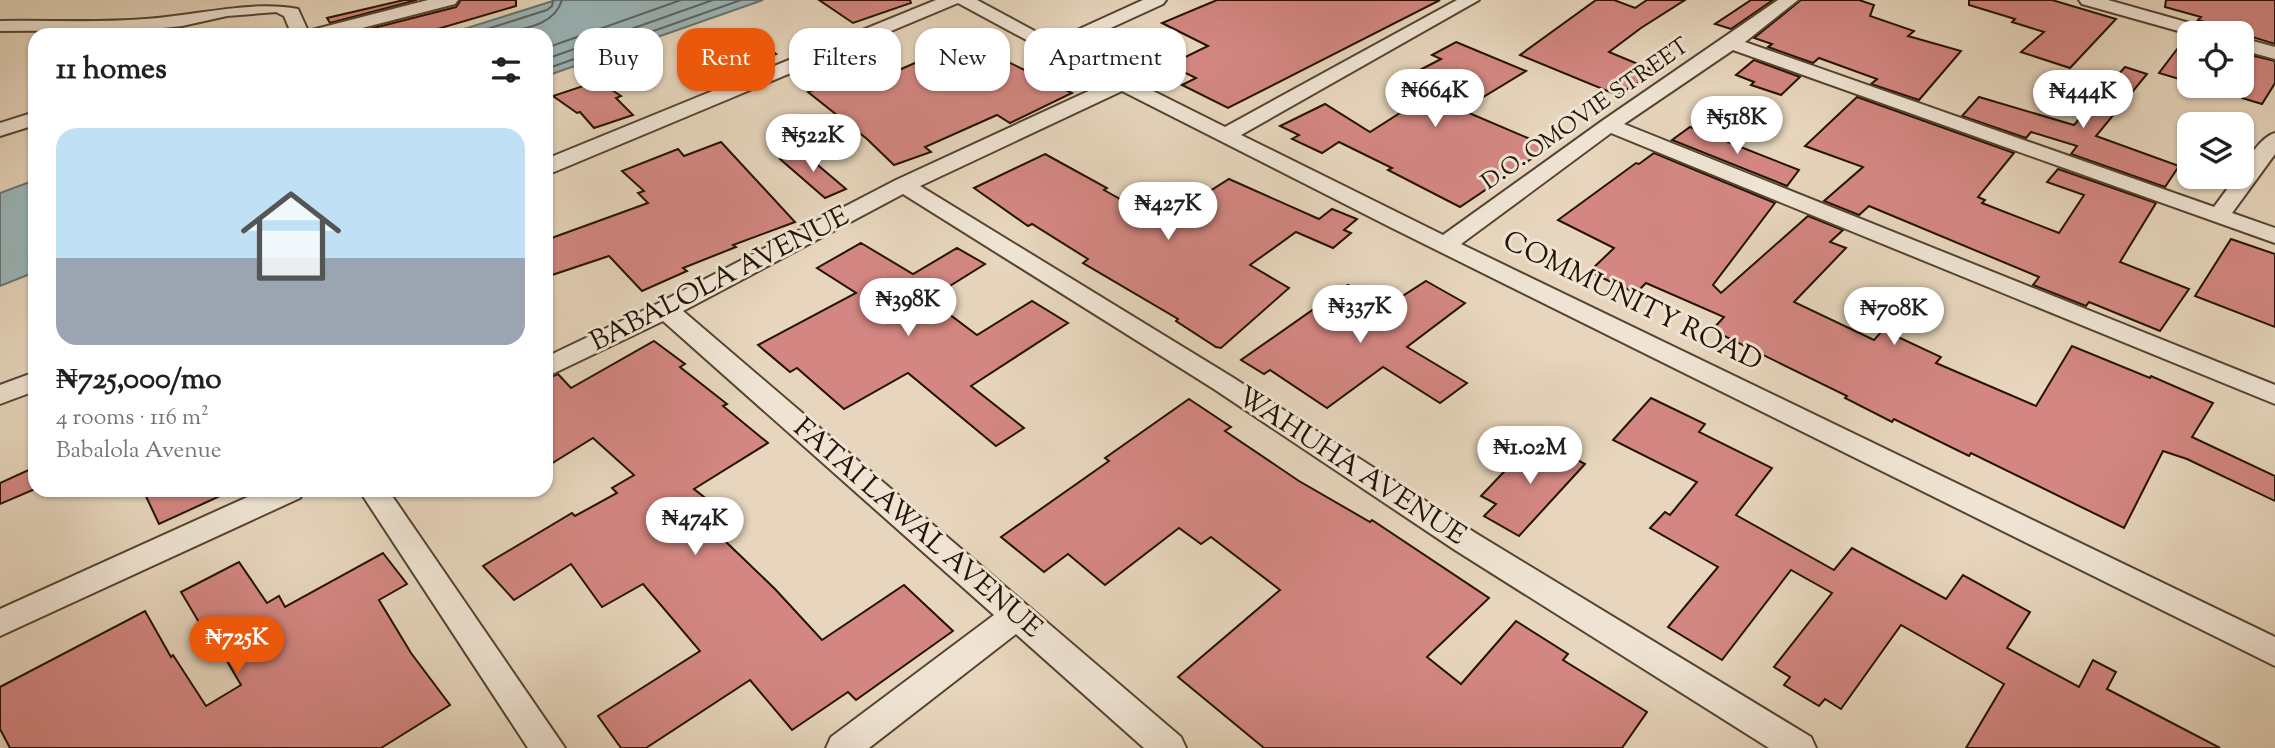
<!DOCTYPE html>
<html lang="en">
<head>
<meta charset="utf-8">
<style>
  body { margin:0; font-family:"Sorts Mill Goudy",serif; background:#f6f6f6; color:#202124; height:100vh; display:flex; flex-direction:column; font-size:26px; white-space:nowrap }
  * { box-sizing:border-box; margin:0 }
  p { font-size:23px; color:#757577 }
  .icon { flex:none; width:38px; height:38px; fill:none; stroke:currentColor; stroke-width:2; stroke-linecap:round; stroke-linejoin:round }
  .map { position:relative; flex:1; overflow:hidden }
  .details { position:absolute; left:28px; top:28px; width:525px; height:469px; display:flex; flex-direction:column; background:#fff; border-radius:21px; box-shadow:0 2px 5px #0004 }
  .details>* { flex:none }
  .guide { position:absolute; left:574px; top:28px; width:665px; height:63px; display:flex; gap:14px }
  .buttons { position:absolute; left:2177px; top:21px; display:grid; gap:14px }
  .buttons a { display:grid; place-items:center; width:77px; height:77px; border-radius:14px; background:#fff; box-shadow:0 2px 5px #0004; font-size:35px }
  .price { position:absolute; translate:-50% -60px; padding:0 16px; border-radius:24px; background:#fff; color:#222; font-size:23px; line-height:46px; filter:drop-shadow(0 2px 4px #0008) }
  .price::after { content:''; position:absolute; left:50%; top:42px; width:21px; height:16px; margin-left:-10px; background:inherit; clip-path:polygon(0 0,100% 0,50% 100%) }
  .price.current { background:#ea580c; color:#fff }
  ul { padding:0; list-style:none }
  li { display:grid; align-content:center; gap:14px; height:371px; padding:0 28px }
  li+li { border-top:2px solid #e0e0e0 }
  li span { display:grid; place-items:center; height:217px; border-radius:21px; color:#555 }
  li>.icon { margin-inline-start:auto }
  span .icon { width:126px; height:126px; fill:#fffc; stroke-width:1 }
  li b { font-size:30px }
  h2 { display:flex; justify-content:space-between; align-items:center; height:84px; padding:0 28px; font-size:30px }
  .chip { padding:0 24px; border-radius:21px; background:#fff; box-shadow:0 2px 5px #0004; font-size:24px; line-height:63px }
  .chip.current { background:#ea580c; color:#fff }
  .map>svg:first-child { display:block }
  .water { fill:#9ab7bb; stroke:#6a7571; stroke-width:2 }
  .lines { fill:none; stroke-linecap:round; stroke-linejoin:round }
  .shore { stroke:#5e655e; stroke-width:2 }
  .building { fill:#d48782; stroke:#231301; stroke-width:2 }
  .street-casing { stroke:#544430; stroke-width:4 }
  .street { fill:#efe4d4; fill-rule:evenodd }
  .labels { text-anchor:middle; dominant-baseline:central; stroke-width:6; stroke-linejoin:round; paint-order:stroke }
  .far-street-label { font-size:23px; fill:#231301; stroke:#efe4d4 }
  .street-label { font-size:28px; fill:#231301; stroke:#efe4d4 }
</style>
</head>
<body>
<div class="map">
<svg width="2275" height="748" viewBox="0 0 2275 748">
  <rect width="100%" height="100%" fill="#e7d6bd"/>
  <filter id="stains"><feTurbulence type="fractalNoise" baseFrequency=".00286" numOctaves="4"/><feColorMatrix values="0 0 0 0 .2 0 0 0 0 .09 0 0 0 0 .02 0 0 0 .5 -.17"/></filter>
  <radialGradient id="worn" r=".72"><stop offset=".6" stop-color="#630" stop-opacity="0"/><stop offset="1" stop-color="#630" stop-opacity=".3"/></radialGradient>
  <g class="water">
    <path d="M556,0H763L546,76V35H445Z"/>
    <path d="M35,180V272L0,286V193Z"/>
  </g>
  <g class="lines">
    <g class="shore">
      <path d="M468,35L547,10L552,6L553,0"/>
      <path d="M497,35C520,29 554,27 562,0"/>
      <path d="M546,48L681,0"/>
      <path d="M546,59L713,0"/>
      <path d="M546,69L741,0"/>
    </g>
  </g>
  <g class="building">
    <path d="M404,0H417L330,23L327,18Z"/>
    <path d="M461,0H516V6L417,35H346L456,7Z"/>
    <path d="M819,0H910L911,3L853,23Z"/>
    <path d="M1217,0H1440L1228,108L1182,85L1196,78L1169,65L1208,46L1162,23Z"/>
    <path d="M1596,0H1614L1635,8L1647,0H1685L1641,28L1609,52L1657,72L1617,95L1520,55Z"/>
    <path d="M1751,0H1773L1731,29L1715,24Z"/>
    <path d="M1801,0H1859L1874,5L1870,16L1914,31L1908,36L1961,51L1919,100L1871,84L1877,79L1819,58L1813,63L1768,47L1772,44L1754,38Z"/>
    <path d="M1969,0H2052L2116,19L2070,68L2021,52L2044,32L2012,22L2015,19L1969,5Z"/>
    <path d="M2166,0H2275V44L2198,20L2201,17L2165,7Z"/>
    <path d="M828,32L837,38L805,50L795,45Z"/>
    <path d="M748,34L776,54L748,64L720,44Z"/>
    <path d="M2187,36L2189,82L2159,73Z"/>
    <path d="M965,41L1072,93L1010,123L997,115L925,147L931,152L894,165L867,139L808,92L851,77L824,62L855,49L892,73Z"/>
    <path d="M1456,42L1526,71L1462,110L1549,147L1460,207L1388,170L1392,168L1339,142L1322,153L1292,139L1299,135L1280,126L1325,104L1370,132L1425,97L1395,83L1441,59L1432,55Z"/>
    <path d="M2242,53L2275,61V83L2262,104L2242,98Z"/>
    <path d="M1754,60L1800,77L1781,95L1751,85L1754,82L1736,75Z"/>
    <path d="M2125,67L2147,74L2096,136L2179,166L2165,187L2071,154L2077,146L2031,132L2026,138L1962,116L1979,97L2074,125Z"/>
    <path d="M598,81L621,96L616,98L633,115L594,128L580,112L577,113L553,96Z"/>
    <path d="M1857,97L2014,153L1978,197L1985,200L1982,203L2059,233L2084,195L2047,182L2058,169L2156,203L2120,262L2189,289L2160,331L2089,302L2086,306L2033,285L2039,277L1869,206L1859,215L1824,201L1863,167L1805,146Z"/>
    <path d="M1690,127L1799,170L1787,186L1672,140Z"/>
    <path d="M721,142L795,222L733,245L736,247L683,268L687,271L642,291L609,256L546,277V240L648,203L638,193L644,191L622,171L678,149L684,156Z"/>
    <path d="M800,150L846,189L825,198L780,159Z"/>
    <path d="M1654,153L1775,203L1713,285L1721,293L1808,216L1843,230L1830,242L1846,248L1794,302L1874,340L1883,330L1941,357L1936,363L2036,406L2072,346L2150,378L2151,376L2213,403L2192,437L2275,476V501L2187,459L2163,451L2124,528L1971,453L1969,456L1894,419L1892,422L1845,398L1847,396L1712,330L1724,317L1646,283L1636,293L1589,272L1614,248L1558,220L1636,163L1639,164Z"/>
    <path d="M1045,154L1107,188L1104,190L1161,222L1229,179L1319,219L1332,209L1357,219L1344,230L1351,233L1333,248L1296,232L1250,265L1289,288L1221,348L1216,347L1176,321L1178,319L1083,263L1088,259L1032,224L1028,226L974,188Z"/>
    <path d="M2231,239L2275,254V327L2195,296Z"/>
    <path d="M861,243L913,274L957,248L985,264L929,299L977,335L1032,301L1068,323L971,386L1024,428L996,446L908,373L844,409L797,368L790,372L758,345L856,293L817,268Z"/>
    <path d="M1426,281L1465,303L1407,347L1467,383L1440,403L1383,367L1327,408L1270,370L1264,374L1241,360L1348,285L1387,306Z"/>
    <path d="M654,341L685,364L680,367L727,404L723,406L768,443L694,489L741,526L723,539L775,589L822,640L904,585L953,631L856,700L848,692L792,730L750,680L646,748H621L598,716L700,651L643,584L602,607L571,564L514,600L483,566L572,513L575,516L617,493L612,488L634,475L593,438L546,467V379L558,374L571,388Z"/>
    <path d="M1651,398L1705,424L1699,432L1772,468L1736,515L1834,570L1852,548L1946,599L1963,575L2030,612L2007,648L2079,687L2093,660L2116,672L2107,689L2220,748H1966L2004,684L1901,625L1841,709L1825,699L1819,706L1784,685L1790,677L1774,667L1832,593L1791,570L1722,660L1668,627L1718,567L1650,528L1665,512L1670,515L1697,482L1613,440Z"/>
    <path d="M1189,399L1231,427L1225,431L1299,481L1370,522L1372,520L1489,598L1427,657L1461,684L1516,621L1568,654L1563,660L1647,712L1622,748H1264L1178,677L1280,590L1211,537L1201,544L1179,528L1105,585L1068,554L1044,572L1001,537L1109,461L1105,458Z"/>
    <path d="M1536,438L1585,464L1519,536L1484,516L1496,504L1481,496Z"/>
    <path d="M35,467V489L0,504V483Z"/>
    <path d="M143,490H233L159,524Z"/>
    <path d="M383,553L407,584L379,600L411,653L450,705L381,748H10L0,729V687L145,611L171,657L173,655L206,706L241,685L204,622L200,624L181,592L239,562L267,603L279,596L285,607Z"/>
  </g>
  <g class="lines">
    <defs>
      <g id="street">
        <path d="M428,0H458L455,4L335,35H292L284,16L276,12L227,16L182,26L143,30L0,31V21C48,20 97,23 145,19C194,16 252,0 298,9L308,31Z"/>
        <path d="M936,0H977L1053,41L1143,0H1166L1163,4L1067,48L1225,127L1457,0H1479L1241,135L1443,235L1602,121L1778,0H1798L1745,42L2214,207L2236,177H2242C2242,163 2262,136 2275,133V154L2232,213L2275,228V243L1733,50L1624,124L2275,385V404L1611,133L1461,244L2275,637V666L1390,227L1122,91L920,186L1232,377L1477,534L1811,737L1816,748H1769L1455,550L1214,389L903,194L683,311L1181,737L1186,748H1144L1016,634L869,748H826L831,737L994,615L663,321L546,377V357L657,304L896,180L1106,83L958,3L554,172L546,173V159Z"/>
        <path d="M2079,0H2108L2211,29L2214,33L2189,34L2082,4Z"/>
        <path d="M2242,38L2275,47V59L2242,50Z"/>
        <path d="M35,112V125L0,136V123Z"/>
        <path d="M35,372V391L0,404V385Z"/>
        <path d="M263,490H304L300,498L0,636V609Z"/>
        <path d="M359,490H388L565,748H528Z"/>
      </g>
    </defs>
    <use href="#street" class="street-casing"/>
    <use href="#street" class="street"/>
  </g>
  <g class="labels">
    <g class="far-street-label">
      <text transform="translate(1586 115) rotate(-35)">D.O. OMOVIE STREET</text>
    </g>
    <g class="street-label">
      <text transform="translate(720 280) rotate(-27)">BABALOLA AVENUE</text>
      <text transform="translate(1632 302) rotate(26)">COMMUNITY ROAD</text>
      <text transform="translate(1351 467) rotate(33)">WAHUHA AVENUE</text>
      <text transform="translate(917 529) rotate(41)">FATAI LAWAL AVENUE</text>
    </g>
  </g>
  <rect width="100%" height="100%" filter="url(#stains)"/>
  <rect width="100%" height="100%" fill="url(#worn)"/>
</svg>
<div class="buttons">
<a><svg class="icon" aria-label="locate" viewBox="0 0 24 24"><circle cx="12" cy="12" r="6"/><path d="M12 2v4M12 18v4M2 12h4M18 12h4"/></svg></a>
<a><svg class="icon" aria-label="layers" viewBox="0 0 24 24"><path d="M12 4l9 5-9 5-9-5zM3 14l9 5 9-5"/></svg></a>
</div>
<b class="price" style="left:1435px;top:129px">₦664K</b>
<b class="price" style="left:2083px;top:130px">₦444K</b>
<b class="price" style="left:1737px;top:156px">₦518K</b>
<b class="price" style="left:813px;top:174px">₦522K</b>
<b class="price" style="left:1168px;top:242px">₦427K</b>
<b class="price" style="left:908px;top:338px">₦398K</b>
<b class="price" style="left:1360px;top:345px">₦337K</b>
<b class="price" style="left:1894px;top:347px">₦708K</b>
<b class="price" style="left:1530px;top:486px">₦1.02M</b>
<b class="price" style="left:695px;top:557px">₦474K</b>
<b class="price current" style="left:237px;top:676px">₦725K</b>
<div class="guide">
<a class="chip">Buy</a>
<a class="chip current">Rent</a>
<a class="chip">Filters</a>
<a class="chip">New</a>
<a class="chip">Apartment</a>
</div>
<section class="details">
<h2>11 homes<svg class="icon" aria-label="filters" viewBox="0 0 24 24"><path d="M4 7h16M4 17h16"/><circle cx="9" cy="7" r="2"/><circle cx="15" cy="17" r="2"/></svg></h2>
<ul>
<li><span style="background:linear-gradient(#bfe0f5 60%,#9aa5b1 0)"><svg class="icon" aria-label="home" viewBox="0 0 24 24"><path d="M3 11l9-7 9 7M6 9v11h12V9"/></svg></span><div><b>₦725,000/mo</b><p>4 rooms · 116 m²</p><p>Babalola Avenue</p></div></li>
</ul>
</section>
</div>
</body>
</html>
